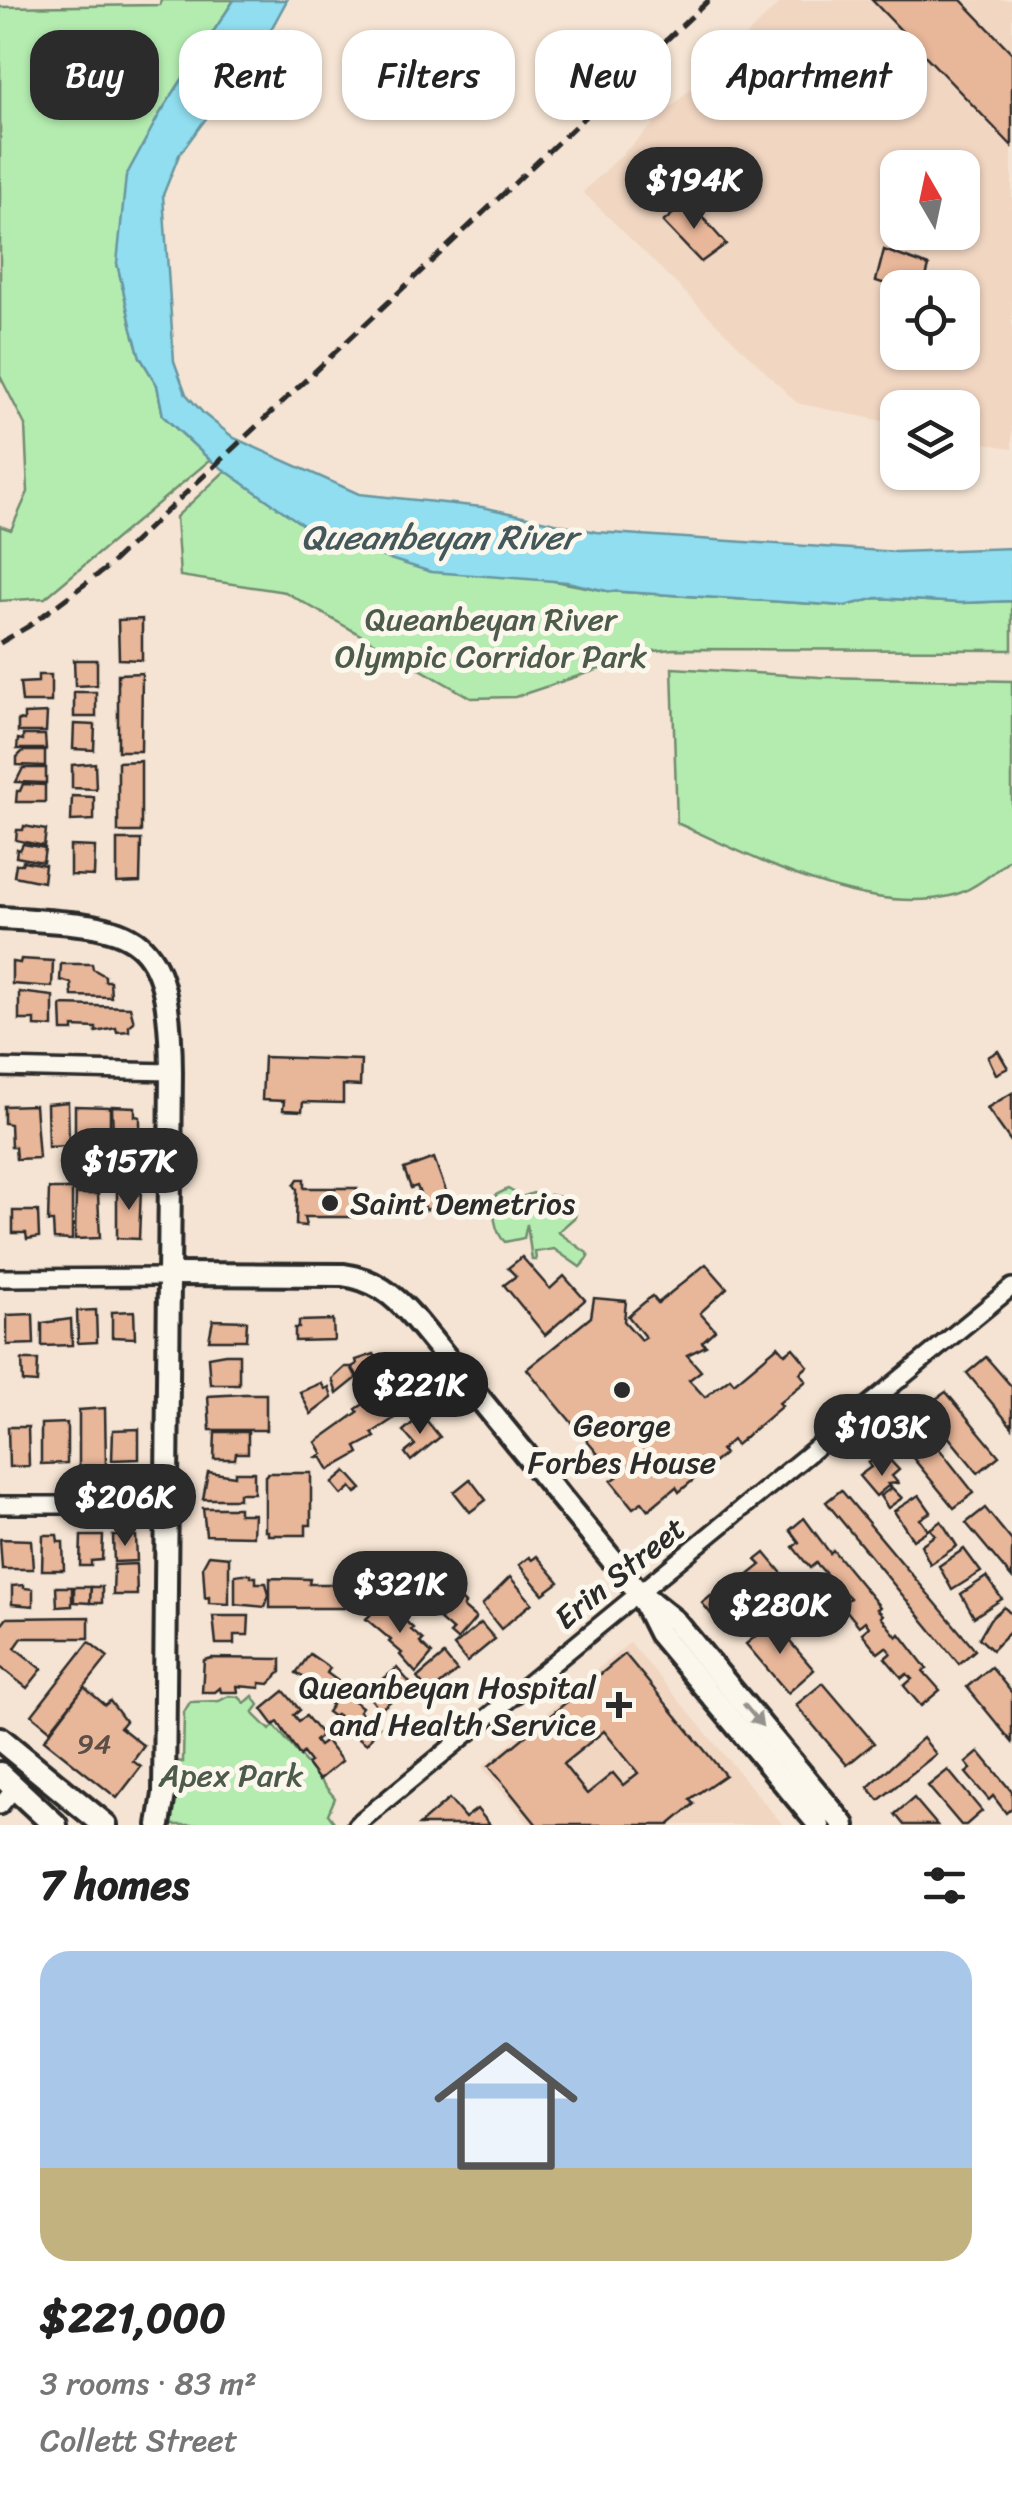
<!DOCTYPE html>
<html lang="en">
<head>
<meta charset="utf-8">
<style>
  body { margin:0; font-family:Sriracha,sans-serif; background:#f6f6f6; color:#222; height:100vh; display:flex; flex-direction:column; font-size:38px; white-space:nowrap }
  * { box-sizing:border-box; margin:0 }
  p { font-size:32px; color:#767676 }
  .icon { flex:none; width:55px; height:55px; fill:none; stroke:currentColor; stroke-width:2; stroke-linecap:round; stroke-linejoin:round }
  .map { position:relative; height:1825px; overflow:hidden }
  .details { display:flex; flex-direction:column; background:#fff; flex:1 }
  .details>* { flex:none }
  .banner { position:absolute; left:30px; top:30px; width:952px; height:90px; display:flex; gap:20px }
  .needle { width:65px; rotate:351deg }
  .tools { position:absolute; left:880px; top:150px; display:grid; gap:20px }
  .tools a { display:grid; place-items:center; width:100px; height:100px; border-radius:20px; background:#fff; box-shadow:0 2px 8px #0004; font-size:50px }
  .price { position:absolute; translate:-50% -85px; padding:0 22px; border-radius:35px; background:#2b2b2b; color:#fff; font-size:32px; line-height:65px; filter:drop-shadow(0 2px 5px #0008) }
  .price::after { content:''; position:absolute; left:50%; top:60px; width:30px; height:22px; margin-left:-15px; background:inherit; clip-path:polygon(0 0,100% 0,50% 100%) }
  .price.on { background:#222; color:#fff }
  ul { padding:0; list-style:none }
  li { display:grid; align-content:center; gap:20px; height:530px; padding:0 40px }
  li span { display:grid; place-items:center; height:310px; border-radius:30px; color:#555 }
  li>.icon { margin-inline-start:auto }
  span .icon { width:180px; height:180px; fill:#fffc; stroke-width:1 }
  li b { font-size:42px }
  h2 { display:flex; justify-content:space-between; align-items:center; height:120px; padding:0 40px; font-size:42px }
  .tag { padding:0 35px; border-radius:30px; background:#fff; box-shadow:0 2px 8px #0004; font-size:35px; line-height:90px }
  .tag.on { background:#2b2b2b; color:#fff }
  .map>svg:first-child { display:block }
  .built { fill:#f1d6c2; fill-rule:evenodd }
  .green { fill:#b4ecb0; stroke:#708c6e; stroke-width:2.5 }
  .water { fill:#90deef; stroke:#6896a1; stroke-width:2.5 }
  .building { fill:#e8b699; stroke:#2b2b2b; stroke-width:2.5; fill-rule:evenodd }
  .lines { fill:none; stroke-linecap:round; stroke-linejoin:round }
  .minor-casing { stroke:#2b2b2b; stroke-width:22 }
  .tertiary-casing { stroke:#2b2b2b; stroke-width:28 }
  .secondary-casing { stroke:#2b2b2b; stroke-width:30 }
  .minor { stroke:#fbf7ec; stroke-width:15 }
  .tertiary { stroke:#fbf7ec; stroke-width:20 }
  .secondary { stroke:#fbf7ec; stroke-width:22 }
  .rail { stroke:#2b2b2b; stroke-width:5; stroke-dasharray:15 8; stroke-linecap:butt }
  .oneway { fill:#93918c }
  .poi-dot { fill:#2b2b2b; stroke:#fbf7ec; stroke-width:4 }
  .labels { text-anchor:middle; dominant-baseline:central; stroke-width:10; stroke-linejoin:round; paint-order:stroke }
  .number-label { font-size:28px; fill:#5a4e46 }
  .park-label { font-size:32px; fill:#4d5b4c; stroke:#fbf7ec }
  .poi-label { font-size:32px; fill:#2b2b2b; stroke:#fbf7ec; text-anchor:start }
  .street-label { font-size:32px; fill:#2b2b2b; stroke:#fbf7ec }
  .water-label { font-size:35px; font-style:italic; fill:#44585c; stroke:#fbf7ec }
</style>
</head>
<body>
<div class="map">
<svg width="1012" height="1825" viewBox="0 0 1012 1825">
  <rect width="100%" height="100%" fill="#f5e4d3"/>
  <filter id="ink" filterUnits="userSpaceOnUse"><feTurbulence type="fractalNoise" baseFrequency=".01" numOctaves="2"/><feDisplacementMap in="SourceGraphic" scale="20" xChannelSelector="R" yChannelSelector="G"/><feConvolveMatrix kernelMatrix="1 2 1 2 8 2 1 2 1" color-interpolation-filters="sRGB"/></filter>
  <g filter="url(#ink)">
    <g class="built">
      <path d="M783,0H1012V449L963,438L962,408H898L897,424L797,403L583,192ZM898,168H962V232H898ZM898,288H962V352H898Z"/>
      <path d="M630,1642L783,1825H530L482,1767Z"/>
    </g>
    <g class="green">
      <path d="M161,0H234L159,115L117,263L132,329L140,357L157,385L163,416L210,460L45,598L0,601V526L11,530L28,492L25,425L0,376V7L160,5Z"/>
      <path d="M227,469L320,537L607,591L845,606L877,598L961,603L1012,601V650L673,649L654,651L515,697L471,698L285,592L180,576L176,517Z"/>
      <path d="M672,668L819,677L1012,681V857C996,871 975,889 954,895C869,918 754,858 677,823Z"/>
      <path d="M508,1189L522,1197L533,1193L541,1196L545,1202L550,1195L559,1197L568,1206L573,1205L576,1210L575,1217L558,1232L587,1253L589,1257L580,1267L554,1249L535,1252L536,1260H532L527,1224L524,1238L505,1242C495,1233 491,1209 496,1195Z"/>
      <path d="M229,1696L239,1697L245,1703L253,1696L259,1705L253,1713L270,1730L274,1725L335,1798L328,1814L334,1822L330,1825H154L171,1801L178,1798V1792L172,1790L168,1766L177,1761L183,1762L184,1712L190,1702L219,1701Z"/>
    </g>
    <path class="water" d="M234,0H287L269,33L179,155L163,195L174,361L186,394L204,414L234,438L359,494L482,507L596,532L897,552L1012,548V601L961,603L877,598L845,606L607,591L567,582L431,572L320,537L210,460L163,416L157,385L140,357L132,329L117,263L126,176L159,115Z"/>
    <g class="building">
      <path d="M872,0H961L1012,53V146Z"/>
      <path d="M688,201L726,244L701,262L663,222Z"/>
      <path d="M884,250L929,266L923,288H898L876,281Z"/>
      <path d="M142,619V660L119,659L118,620Z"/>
      <path d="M74,660H97V685L75,686Z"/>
      <path d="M142,673L141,751H118V674Z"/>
      <path d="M38,675H51V702H22L20,683L38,682Z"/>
      <rect x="74" y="692" width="22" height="25"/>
      <path d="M47,713L46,732H18V720L24,721V714Z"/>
      <path d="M74,724L95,725L94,750L73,749Z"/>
      <path d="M23,735H45L46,749H17L18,739L23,740Z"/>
      <path d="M23,751H45V766L17,765V757Z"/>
      <path d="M141,761V832H118V762Z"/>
      <path d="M95,763L96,789L72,788V765Z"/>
      <path d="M23,768H46V783L16,782Z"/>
      <path d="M23,784L45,785V802H16L17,791H20Z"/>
      <path d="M72,796L94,797V820L71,821Z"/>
      <path d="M24,826L46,830L44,846L16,840L17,830H23Z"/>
      <path d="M117,840H141L140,882L117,883Z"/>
      <path d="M23,844L45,848L43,862L16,857L17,849L20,850Z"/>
      <path d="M70,846L95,847L94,876L70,875Z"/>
      <path d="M23,861L45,865L43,882L14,876L16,864H22Z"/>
      <path d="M21,959L53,961L52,987L12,984V962L20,963Z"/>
      <path d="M61,964H92L93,969L105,976V981H110L111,997L72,996L71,983L60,980Z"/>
      <path d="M19,992L53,996V1027L35,1026V1020H19Z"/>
      <path d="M61,1005L130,1007L134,1022L129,1026V1031L117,1032L116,1028L96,1032V1028L73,1027V1031H62Z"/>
      <path d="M998,1051L1008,1068L996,1074L988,1057Z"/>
      <path d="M264,1057L361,1060L360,1086L343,1085V1103L303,1102L302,1111L283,1110L284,1101L262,1100Z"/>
      <path d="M1012,1093V1143L987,1108Z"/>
      <path d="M68,1102L69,1146L48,1147L47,1104Z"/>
      <path d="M35,1105L39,1158L16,1159L15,1147H11L10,1124L4,1123V1106Z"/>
      <path d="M75,1106L110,1107V1149L82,1152L81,1139H75Z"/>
      <path d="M112,1106L135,1107V1116L140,1117V1137L113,1138Z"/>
      <path d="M434,1158L450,1202L426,1210L417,1186L411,1188L404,1169Z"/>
      <path d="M298,1179H304V1188H357L356,1196L362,1203L357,1209V1217H304L306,1226L296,1225L297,1189L294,1185Z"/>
      <path d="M141,1188L139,1239L117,1238V1189Z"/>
      <path d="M49,1189H72V1240L54,1239L53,1222H48Z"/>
      <path d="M76,1194H98L100,1238L75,1239Z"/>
      <path d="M13,1211H38L39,1237L27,1239L26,1233H13Z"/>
      <path d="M522,1257L550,1289L564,1276L585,1300L545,1335L504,1285L516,1276L508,1268Z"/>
      <path d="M706,1264L727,1288L700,1313L715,1330L702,1342L706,1346L687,1355L701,1371L689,1380L705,1397L730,1378L734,1383L778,1346L785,1354L793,1348L808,1366L800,1373L806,1381L779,1403L782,1406L736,1445L732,1440L721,1450L724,1454L679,1492L676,1487L648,1510L642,1502L633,1508L611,1481L617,1477L527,1369L591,1317L594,1298L626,1301L624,1321L641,1340L645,1337L628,1316L652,1296L658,1303Z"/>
      <path d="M96,1310L97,1342L78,1343L77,1311Z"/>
      <path d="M134,1311L135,1338L112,1337V1312Z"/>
      <path d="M33,1314L34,1344L7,1345V1315Z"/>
      <path d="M71,1319L72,1345L42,1346V1323Z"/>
      <path d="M213,1320L247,1321L246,1340H209Z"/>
      <path d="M333,1320L334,1340L295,1341V1328H299V1321Z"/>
      <path d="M225,1354H239V1384H210L208,1357Z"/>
      <path d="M374,1354L380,1364L371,1370L373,1373L358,1377L352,1367L357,1364L356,1360Z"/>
      <path d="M986,1357L1012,1387V1427L967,1373Z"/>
      <path d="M22,1360H38L37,1383L23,1382Z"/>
      <path d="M345,1367H351L357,1378L337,1394L332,1379Z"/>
      <path d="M400,1380L416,1404L372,1433L375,1437L356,1447L359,1453L329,1470L322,1458L317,1457L323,1454L316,1442L358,1412L356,1409Z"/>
      <path d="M321,1383L325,1389L329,1387L332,1398L311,1414L300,1392Z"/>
      <path d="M946,1392L999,1456L978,1473L924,1407Z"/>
      <path d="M244,1394H266V1430H210L208,1396Z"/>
      <path d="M105,1408L106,1466H79V1410Z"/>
      <path d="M422,1415L440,1437L411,1461L405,1453L415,1445L403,1431Z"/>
      <path d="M918,1422L974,1493L954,1508L913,1458L918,1455L914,1451L912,1453L897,1435Z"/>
      <path d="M67,1423V1463L41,1464V1424Z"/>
      <path d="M8,1427H28L29,1466L9,1467Z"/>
      <path d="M139,1429V1459L112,1460L113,1430Z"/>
      <path d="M215,1432H248V1453H236L235,1459H214Z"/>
      <path d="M885,1455L899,1470L892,1476L898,1483L888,1484L902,1498L888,1508L880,1496L890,1489L888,1486L876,1496L859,1476L871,1467L868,1463Z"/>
      <path d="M346,1471L362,1489L356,1493L351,1487L342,1495L332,1483Z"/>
      <path d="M208,1472L235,1476V1472H254V1493H239V1499H203Z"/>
      <path d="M268,1473H311V1525H306V1535H268V1531H265V1476Z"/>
      <path d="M470,1479L486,1500L470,1512L454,1492Z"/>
      <path d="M841,1490L975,1650L959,1664L826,1502Z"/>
      <path d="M919,1495L931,1512L920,1519L928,1530L913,1540L894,1511Z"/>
      <path d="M203,1508H239V1514H254L253,1536L206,1535Z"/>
      <path d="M985,1508L1012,1541V1578L966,1523Z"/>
      <path d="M804,1518L830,1553L833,1550L880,1607L877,1609L883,1615L881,1617L897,1637L900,1634L927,1669L923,1671L940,1690L921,1706L904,1686L912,1679L907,1674L902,1678L885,1658L891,1653L886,1647L878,1653L862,1633L869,1627L865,1621L859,1626L841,1604L850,1598L845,1593L838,1598L822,1578L826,1574L816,1563L810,1568L793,1547L799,1542L790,1530Z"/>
      <path d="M941,1521L957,1546L930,1564L921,1545L935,1535L930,1529Z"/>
      <path d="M43,1535H57L58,1542H63L64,1570H42Z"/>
      <path d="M81,1536H103L102,1560L91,1561V1566H80Z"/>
      <path d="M113,1536H136L137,1561L114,1562Z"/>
      <path d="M0,1539L31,1540L33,1569H2Z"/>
      <path d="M964,1549L981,1572L952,1590L939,1566Z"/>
      <path d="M765,1553L790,1583L737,1624L732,1617L721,1626L702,1603L711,1596L716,1601L761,1565L756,1560Z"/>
      <path d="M209,1555L229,1557V1604L209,1603V1597L205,1598L203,1566Z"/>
      <path d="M537,1556L559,1582L543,1594L519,1565L529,1557L532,1560Z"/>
      <path d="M136,1564L137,1595H113L114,1565Z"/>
      <path d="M428,1565L443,1577L441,1579L465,1604L463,1607L476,1618L457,1640L450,1634L453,1631L439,1619L441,1617L409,1588Z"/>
      <path d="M242,1574H251V1577H256V1583H266L269,1595L265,1607L235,1604V1575Z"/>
      <path d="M510,1577L532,1603L501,1629L482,1605Z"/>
      <path d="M986,1577L1002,1599L974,1617L961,1594Z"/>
      <path d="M270,1578L310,1579L309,1584H345L344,1608H270Z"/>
      <path d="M24,1585V1588L33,1589V1606L12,1604V1586Z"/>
      <path d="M56,1587H72V1606L57,1607Z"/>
      <path d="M74,1587H91L90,1603L74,1602Z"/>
      <path d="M91,1587H102V1603H90Z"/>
      <path d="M384,1601L413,1628L411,1630L423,1640L420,1643L432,1654L416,1673L400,1655L402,1653L389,1642L391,1640L366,1619Z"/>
      <path d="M1004,1607L1012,1615V1630L992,1650L979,1638L990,1619Z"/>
      <path d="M213,1616H249L248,1635H234V1644H216Z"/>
      <path d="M89,1617V1638H22L15,1648L42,1669L27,1688L0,1667V1627L7,1618Z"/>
      <path d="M773,1622L814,1670L788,1693L746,1644Z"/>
      <path d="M481,1623L495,1639L467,1662L454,1646Z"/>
      <path d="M89,1642L108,1657L50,1730L32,1715Z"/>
      <path d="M310,1654L330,1668L327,1673L346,1687L343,1693L362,1707L359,1711L379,1726L367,1744L352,1733L350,1737L343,1732L349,1723L336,1714L334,1717L327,1712L332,1705L311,1694L318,1686L296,1673Z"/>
      <path d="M625,1654L725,1775L690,1799L694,1804L669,1825H537L489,1766ZM604,1731L638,1773L623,1785L613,1773L587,1794L563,1764Z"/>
      <path d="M444,1655L457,1671L430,1693L417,1678Z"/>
      <path d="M212,1658L281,1659V1672L269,1684L260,1683V1688L237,1686L238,1692H221L220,1688L215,1692H202L204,1660Z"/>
      <path d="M991,1667L1012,1693V1742L967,1687Z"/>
      <path d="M397,1668L411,1684L380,1710L366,1693Z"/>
      <path d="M823,1683L874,1743L847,1765L796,1705Z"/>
      <path d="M84,1687L105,1705L110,1701L125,1721L120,1727L144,1746L133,1761L141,1767L117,1798L44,1740Z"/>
      <path d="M284,1691L300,1710L294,1715L299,1721L306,1716L322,1735L315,1741L319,1746L326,1741L342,1761L319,1780L307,1764L310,1762L303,1753L300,1756L278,1722L274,1725L262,1709Z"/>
      <path d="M923,1738L936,1754L879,1800L868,1787Z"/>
      <path d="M979,1752L1012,1792V1808L1006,1813L993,1796L989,1800L966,1773L971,1769L966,1763Z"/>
      <path d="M948,1770L982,1811L966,1825H961L928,1786Z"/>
      <path d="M914,1798L937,1825H904L895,1814Z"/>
      <path d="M449,1799L465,1818L477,1809L490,1825H419Z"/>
    </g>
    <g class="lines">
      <defs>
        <g id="minor">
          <path d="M0,1068L171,1072"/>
          <path d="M0,1278L168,1277"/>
          <path d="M0,1505H164"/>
          <path d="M0,1806L15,1788"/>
          <path d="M356,1825L1012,1287"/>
        </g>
        <g id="tertiary">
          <path d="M0,918C135,926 170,923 171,1072L164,1794L159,1825"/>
          <path d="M168,1274L343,1275C374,1279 394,1295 414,1318L639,1593L659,1633L819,1825"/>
          <path d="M645,1597L675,1621L844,1825"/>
        </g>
        <g id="secondary">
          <path d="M0,1739L105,1825"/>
          <path d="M0,1774L55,1825"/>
        </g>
      </defs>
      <use href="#minor" class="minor-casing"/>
      <use href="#tertiary" class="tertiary-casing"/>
      <use href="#secondary" class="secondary-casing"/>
      <use href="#minor" class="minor"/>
      <use href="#tertiary" class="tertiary"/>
      <use href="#secondary" class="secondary"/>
      <path class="rail" d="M0,643L29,626L104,570L709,0"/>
    </g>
    <defs><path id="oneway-solid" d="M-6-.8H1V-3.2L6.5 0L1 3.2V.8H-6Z" transform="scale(2.5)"/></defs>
    <use class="oneway" href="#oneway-solid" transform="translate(753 1715) rotate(50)"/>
  </g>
  <g class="poi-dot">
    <circle cx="330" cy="1203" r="10"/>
    <circle cx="622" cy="1390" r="10"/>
    <path d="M614 1690h10v10h10v10h-10v10h-10v-10h-10v-10h10z"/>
  </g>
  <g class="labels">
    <g class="number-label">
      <text x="94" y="1743">94</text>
    </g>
    <g class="park-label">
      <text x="491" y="619">Queanbeyan River<tspan x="491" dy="37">Olympic Corridor Park</tspan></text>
      <text x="231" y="1775">Apex Park</text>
    </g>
    <g class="poi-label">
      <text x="350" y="1203">Saint Demetrios</text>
      <text x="622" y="1425" text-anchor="middle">George<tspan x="622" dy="37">Forbes House</tspan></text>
      <text x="596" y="1687" text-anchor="end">Queanbeyan Hospital<tspan x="596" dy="37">and Health Service</tspan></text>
    </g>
    <g class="street-label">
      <text transform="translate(620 1573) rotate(-39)">Erin Street</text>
    </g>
    <g class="water-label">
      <text x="439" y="537">Queanbeyan River</text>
    </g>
  </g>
</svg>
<div class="tools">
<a><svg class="needle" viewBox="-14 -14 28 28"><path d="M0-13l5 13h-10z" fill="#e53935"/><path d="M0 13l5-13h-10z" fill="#767676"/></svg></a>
<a><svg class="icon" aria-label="locate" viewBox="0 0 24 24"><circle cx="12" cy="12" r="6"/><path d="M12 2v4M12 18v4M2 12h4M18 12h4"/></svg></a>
<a><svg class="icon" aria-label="layers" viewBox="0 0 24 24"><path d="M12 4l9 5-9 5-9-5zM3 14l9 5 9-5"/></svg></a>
</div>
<b class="price" style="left:694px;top:232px">$194K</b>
<b class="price" style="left:129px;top:1213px">$157K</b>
<b class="price on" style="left:420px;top:1437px">$221K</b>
<b class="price" style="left:882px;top:1479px">$103K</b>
<b class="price" style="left:125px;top:1549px">$206K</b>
<b class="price" style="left:400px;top:1636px">$321K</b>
<b class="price" style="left:780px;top:1657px">$280K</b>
<div class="banner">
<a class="tag on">Buy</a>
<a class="tag">Rent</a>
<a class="tag">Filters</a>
<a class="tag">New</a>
<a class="tag">Apartment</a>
</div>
</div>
<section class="details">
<h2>7 homes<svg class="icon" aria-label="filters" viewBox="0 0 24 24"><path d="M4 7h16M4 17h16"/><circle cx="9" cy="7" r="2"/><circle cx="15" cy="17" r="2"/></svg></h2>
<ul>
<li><span style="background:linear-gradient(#a9c7e8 70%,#c2b280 0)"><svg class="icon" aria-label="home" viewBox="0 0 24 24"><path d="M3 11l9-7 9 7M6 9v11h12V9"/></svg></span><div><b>$221,000</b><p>3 rooms · 83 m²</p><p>Collett Street</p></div></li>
</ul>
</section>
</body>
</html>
